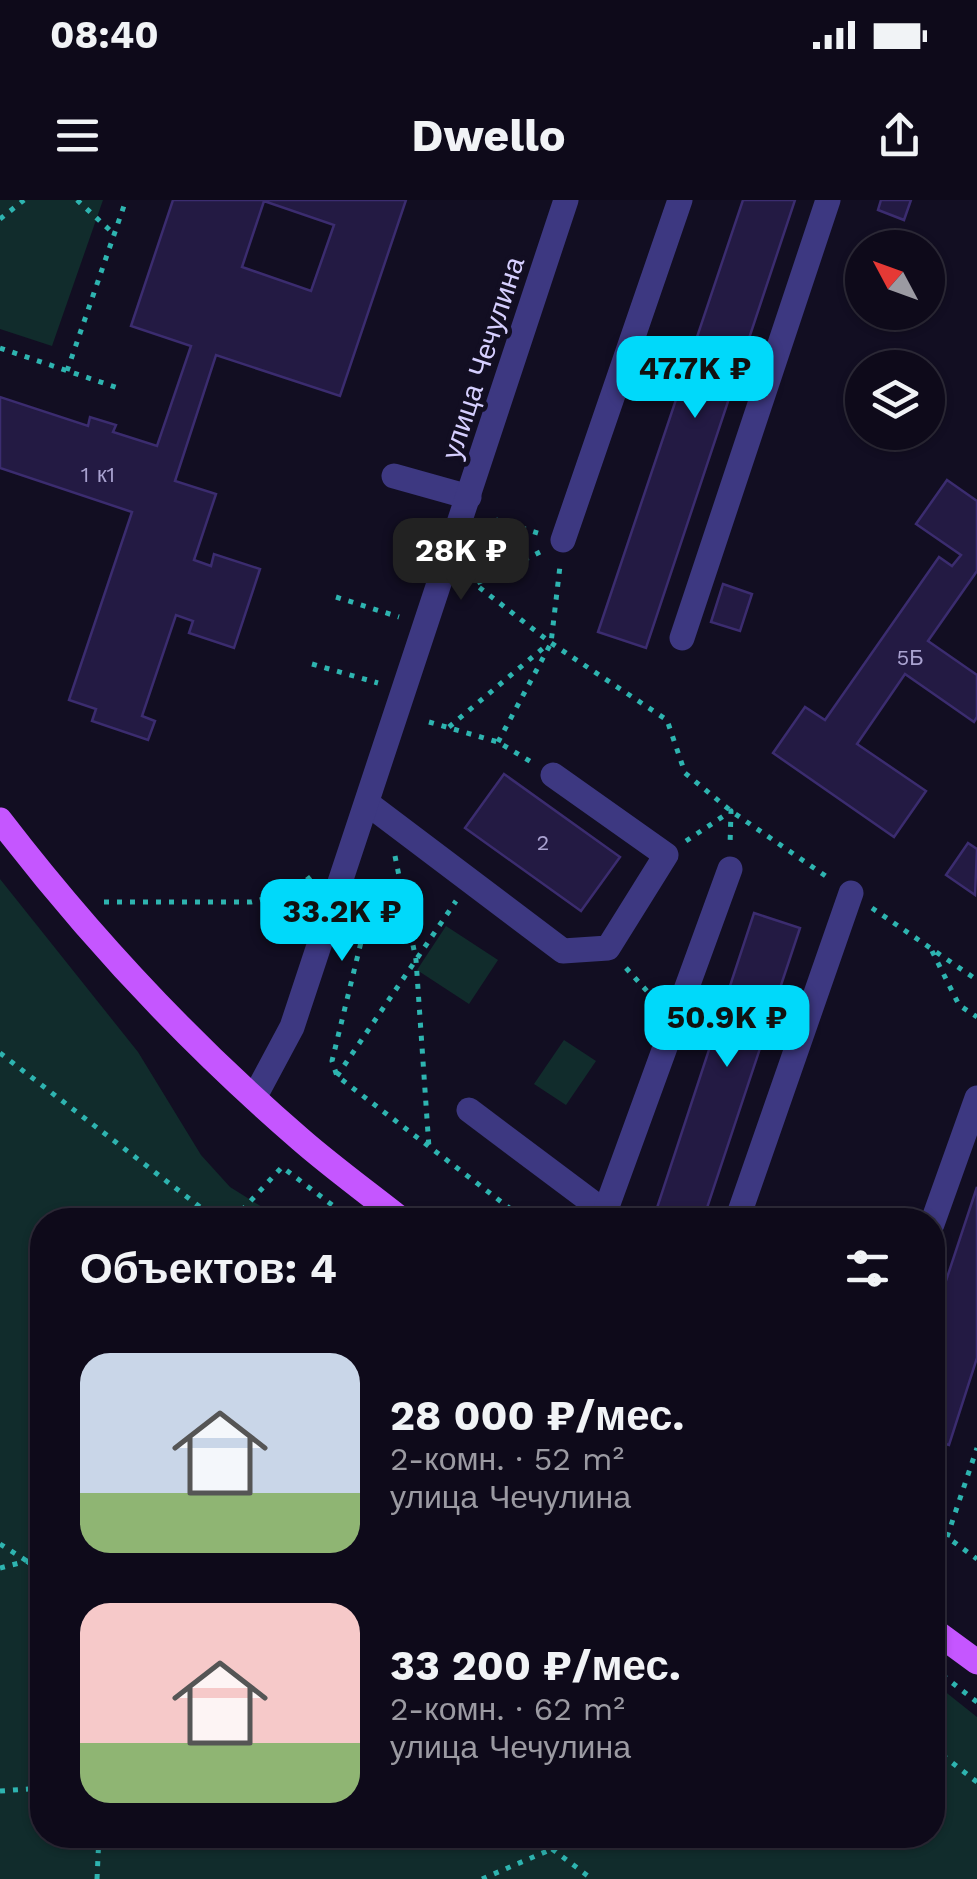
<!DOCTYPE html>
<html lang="ru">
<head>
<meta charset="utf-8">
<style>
  body { margin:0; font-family:"Work Sans",sans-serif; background:#171323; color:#f1f3f6; height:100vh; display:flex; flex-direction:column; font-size:38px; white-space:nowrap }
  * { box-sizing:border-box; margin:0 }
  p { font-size:32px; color:#9b9aa2 }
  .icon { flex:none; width:55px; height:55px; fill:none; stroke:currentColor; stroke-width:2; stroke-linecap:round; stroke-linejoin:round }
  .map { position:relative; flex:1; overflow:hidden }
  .drawer { position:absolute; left:30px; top:1008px; width:915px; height:640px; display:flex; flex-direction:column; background:#0e0a1a; border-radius:40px; box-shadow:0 2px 8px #0004,0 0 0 2px #2e2b39 }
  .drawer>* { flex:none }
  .needle { width:65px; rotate:311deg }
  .controls { position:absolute; left:845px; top:30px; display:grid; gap:20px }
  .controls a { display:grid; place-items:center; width:100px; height:100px; border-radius:50%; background:#0e0a1a; box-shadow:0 2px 8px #0004,0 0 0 2px #2e2b39; font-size:50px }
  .price { position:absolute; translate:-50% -85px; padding:0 22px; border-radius:20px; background:#00d9fa; color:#111; font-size:32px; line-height:65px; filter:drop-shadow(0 2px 5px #0008) }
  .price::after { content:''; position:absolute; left:50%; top:60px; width:30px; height:22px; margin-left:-15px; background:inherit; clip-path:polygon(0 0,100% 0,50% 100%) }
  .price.active { background:#222; color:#fff }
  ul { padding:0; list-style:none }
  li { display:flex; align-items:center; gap:30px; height:250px; padding:0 50px }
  li span { display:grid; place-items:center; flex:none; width:280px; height:200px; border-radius:30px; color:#555 }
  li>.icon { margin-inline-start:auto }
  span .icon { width:120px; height:120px; fill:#fffc; stroke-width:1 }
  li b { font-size:42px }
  h2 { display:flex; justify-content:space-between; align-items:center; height:120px; padding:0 50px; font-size:42px }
  .status { display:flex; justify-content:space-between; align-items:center; height:70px; padding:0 50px; background:#0e0a1a; direction:ltr }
  .status svg { height:28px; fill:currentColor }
  header { display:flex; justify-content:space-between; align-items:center; height:130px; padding:0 50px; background:#0e0a1a; font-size:45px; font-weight:700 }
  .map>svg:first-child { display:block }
  .green { fill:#112c2c }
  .building { fill:#231a43; stroke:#3b2c6f; stroke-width:2.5; fill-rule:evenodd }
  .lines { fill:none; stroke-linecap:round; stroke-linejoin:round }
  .path { stroke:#2eb4b0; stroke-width:5; stroke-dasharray:5 8; stroke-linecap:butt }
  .minor { stroke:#3d3881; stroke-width:25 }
  .major { stroke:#c556ff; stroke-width:25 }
  .labels { text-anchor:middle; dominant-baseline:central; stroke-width:9; stroke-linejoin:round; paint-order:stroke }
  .number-label { font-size:22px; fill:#a9a2d0 }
  .street-label { font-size:28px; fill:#d6cfff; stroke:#120e22 }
</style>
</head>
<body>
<div class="status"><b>08:40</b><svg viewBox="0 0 49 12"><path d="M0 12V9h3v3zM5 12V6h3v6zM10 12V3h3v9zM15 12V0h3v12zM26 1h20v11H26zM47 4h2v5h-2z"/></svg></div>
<header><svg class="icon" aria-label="menu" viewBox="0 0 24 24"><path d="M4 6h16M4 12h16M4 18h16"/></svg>Dwello<svg class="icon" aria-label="share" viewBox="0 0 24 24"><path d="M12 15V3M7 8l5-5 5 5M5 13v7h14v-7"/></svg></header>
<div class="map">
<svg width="977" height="1679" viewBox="0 0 977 1679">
  <rect width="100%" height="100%" fill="#120e22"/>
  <g class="green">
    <path d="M0,0H103L52,146L0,129Z"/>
    <path d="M0,679L138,852L201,955L230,987L283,1020H42V1635H932L933,1482L977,1517V1679H0Z"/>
    <path d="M446,726L498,760L469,804L417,770Z"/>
    <path d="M564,840L596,861L566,905L534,884Z"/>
  </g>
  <g class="building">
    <path d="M173,0H406L340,196L216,155L175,281L216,294L194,360L211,366L214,354L260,369L234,448L189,433L193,421L176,415L142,516L155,521L148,540L92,521L96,509L69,500L132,312L0,268V197L88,226L90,217L116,225L113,232L157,246L191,146L131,126ZM264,1L334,25L311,91L242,67Z"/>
    <path d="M743,0H795L646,448L598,432Z"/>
    <path d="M881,0H911L904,20L878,10Z"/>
    <path d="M947,280L977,301V371L928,441L977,475V517L974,522L905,474L857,544L926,591L894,637L773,553L805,507L825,520L939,357L952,366L961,355L916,324Z"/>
    <path d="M723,384L752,394L740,431L711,422Z"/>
    <path d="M504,574L620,657L581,711L465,628Z"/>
    <path d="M968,643L977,649L975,695L946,675Z"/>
    <path d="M754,713L800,728L703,1020H653Z"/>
    <path d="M977,987V1158L949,1245L932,1240V1123Z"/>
  </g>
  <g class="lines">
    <g class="path">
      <path d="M77,0L114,34"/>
      <path d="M0,19L24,0"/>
      <path d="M0,148L121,189"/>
      <path d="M67,171L126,0"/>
      <path d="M496,320L541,334"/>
      <path d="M540,352L475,384L551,443L667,520L685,573L731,611L830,679"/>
      <path d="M336,397L399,417"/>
      <path d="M312,464L378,483"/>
      <path d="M429,522L498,542L533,563"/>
      <path d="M449,527L548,444"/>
      <path d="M498,542L551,443L560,366"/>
      <path d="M686,641L731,611L730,646"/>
      <path d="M395,656L416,760L429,948"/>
      <path d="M373,693L332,861L337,876L525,1020"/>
      <path d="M104,702H251L291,692L313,675"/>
      <path d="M872,708L977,780"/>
      <path d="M932,751L959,805L977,817"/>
      <path d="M626,768L656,801"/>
      <path d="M0,853L217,1020"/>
      <path d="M337,876L456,701"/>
      <path d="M233,1020L282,967L352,1020"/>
      <path d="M932,1326L977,1359"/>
      <path d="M947,1337L977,1248"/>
      <path d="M0,1344L27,1361L42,1352"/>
      <path d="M0,1368L27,1361L42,1375"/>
      <path d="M932,1467L977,1502"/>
      <path d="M932,1547L977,1582"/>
      <path d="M0,1591L42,1588"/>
      <path d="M552,1649L592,1679"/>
      <path d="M97,1679L99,1635"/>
      <path d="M482,1679L552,1649L601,1635"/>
    </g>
    <g class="minor">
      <path d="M394,276L469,297"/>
      <path d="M563,340L680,0"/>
      <path d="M682,438L828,0"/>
      <path d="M367,603L563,751L608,748L666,655L553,575"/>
      <path d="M254,898L292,827L566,0"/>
      <path d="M469,910L605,1012"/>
      <path d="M599,1020L605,1012L730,669"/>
      <path d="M737,1020L851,693"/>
      <path d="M932,1024L977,898"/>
    </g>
    <g class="major">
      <path d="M0,620C89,736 189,843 300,939C332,967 368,993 402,1020"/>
      <path d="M932,1429L977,1462"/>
    </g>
  </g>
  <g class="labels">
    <g class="number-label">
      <text x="98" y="274">1 к1</text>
      <text x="910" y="457">5Б</text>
      <text x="543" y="642">2</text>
    </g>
    <g class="street-label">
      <text transform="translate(483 158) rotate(-72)">улица Чечулина</text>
    </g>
  </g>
</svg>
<div class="controls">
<a><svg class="needle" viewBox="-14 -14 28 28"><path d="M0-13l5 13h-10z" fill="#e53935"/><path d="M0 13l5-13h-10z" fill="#9b9aa2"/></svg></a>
<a><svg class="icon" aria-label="layers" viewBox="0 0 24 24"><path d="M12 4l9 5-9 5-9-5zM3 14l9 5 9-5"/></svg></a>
</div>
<b class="price" style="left:695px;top:221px">47.7K ₽</b>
<b class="price active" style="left:461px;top:403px">28K ₽</b>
<b class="price" style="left:342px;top:764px">33.2K ₽</b>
<b class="price" style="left:727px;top:870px">50.9K ₽</b>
<section class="drawer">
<h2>Объектов: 4<svg class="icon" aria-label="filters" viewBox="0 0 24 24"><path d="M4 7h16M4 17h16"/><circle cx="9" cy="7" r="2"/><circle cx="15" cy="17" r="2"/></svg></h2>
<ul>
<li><span style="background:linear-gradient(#c9d6e8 70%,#8fb573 0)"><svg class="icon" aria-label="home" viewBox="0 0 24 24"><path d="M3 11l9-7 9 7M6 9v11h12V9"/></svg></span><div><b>28 000 ₽/мес.</b><p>2-комн. · 52 m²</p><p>улица Чечулина</p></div></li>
<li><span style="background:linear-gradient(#f6c9c9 70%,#8fb573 0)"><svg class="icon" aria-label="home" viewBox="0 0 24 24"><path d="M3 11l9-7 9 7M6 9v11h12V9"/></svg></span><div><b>33 200 ₽/мес.</b><p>2-комн. · 62 m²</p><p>улица Чечулина</p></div></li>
</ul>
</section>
</div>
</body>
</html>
